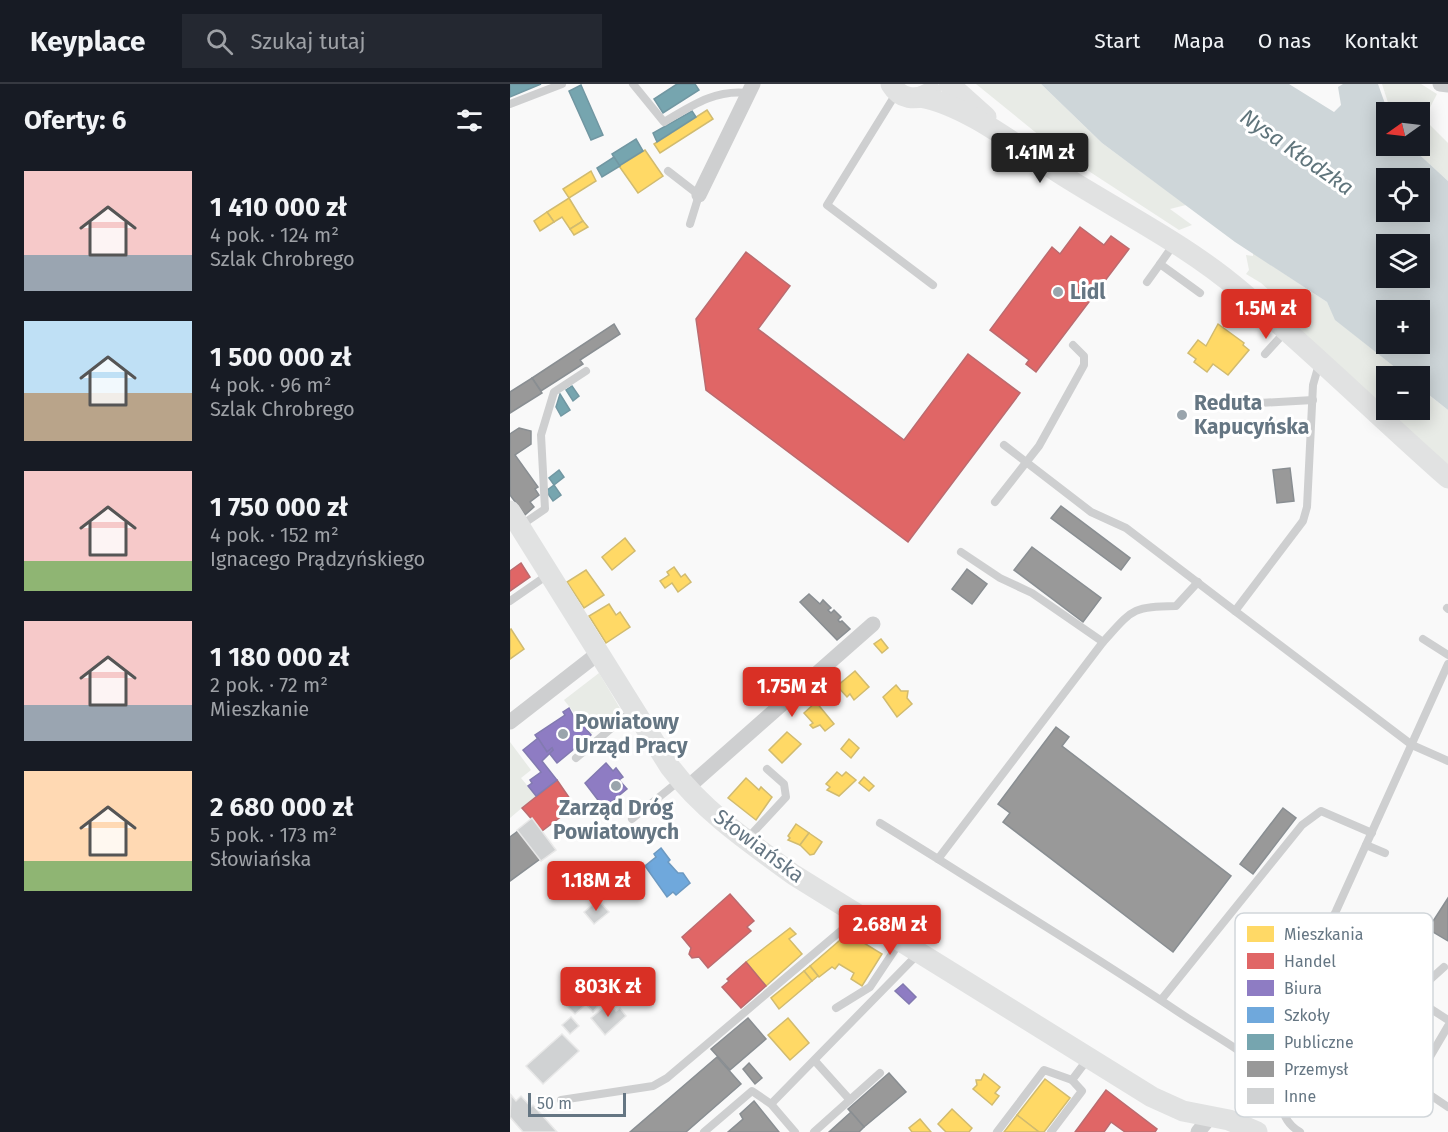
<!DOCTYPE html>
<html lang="pl">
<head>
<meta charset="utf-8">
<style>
  body { margin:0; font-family:"Fira Sans",sans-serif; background:#242831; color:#f1f3f6; height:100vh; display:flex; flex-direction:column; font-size:22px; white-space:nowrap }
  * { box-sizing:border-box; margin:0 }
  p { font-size:20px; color:#9ea1a6 }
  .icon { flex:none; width:33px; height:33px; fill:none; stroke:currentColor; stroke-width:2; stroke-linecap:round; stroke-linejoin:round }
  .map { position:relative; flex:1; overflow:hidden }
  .sheet { display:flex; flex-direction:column; background:#171b24; width:510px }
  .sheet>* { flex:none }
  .needle { width:39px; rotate:256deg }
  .controls { position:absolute; left:866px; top:18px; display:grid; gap:12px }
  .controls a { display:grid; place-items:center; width:54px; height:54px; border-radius:0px; background:#171b24; box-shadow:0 3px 15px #0003; font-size:30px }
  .scale { position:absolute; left:18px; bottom:15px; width:98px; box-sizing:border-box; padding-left:6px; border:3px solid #657683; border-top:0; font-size:16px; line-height:21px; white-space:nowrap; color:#657683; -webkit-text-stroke:4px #fff; paint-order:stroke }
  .price { position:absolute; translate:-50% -51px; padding:0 14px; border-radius:6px; background:#d93025; color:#fff; font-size:20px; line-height:39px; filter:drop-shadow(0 2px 3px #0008) }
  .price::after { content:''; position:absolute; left:50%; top:36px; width:18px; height:14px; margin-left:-9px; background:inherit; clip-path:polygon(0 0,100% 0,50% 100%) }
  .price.on { background:#222; color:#fff }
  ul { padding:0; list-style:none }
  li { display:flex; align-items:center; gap:18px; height:150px; padding:0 24px }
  li span { display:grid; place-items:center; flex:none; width:168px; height:120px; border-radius:0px; color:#555 }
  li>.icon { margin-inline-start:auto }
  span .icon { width:72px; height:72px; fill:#fffc; stroke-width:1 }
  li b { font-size:26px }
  h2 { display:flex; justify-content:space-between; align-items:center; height:72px; padding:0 24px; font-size:26px }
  header { display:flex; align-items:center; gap:36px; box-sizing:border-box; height:84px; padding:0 30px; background:#171b24; border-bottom:2px solid #363941 }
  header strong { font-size:28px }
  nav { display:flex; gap:33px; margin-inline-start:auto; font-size:21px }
  .search { width:420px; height:54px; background:#242831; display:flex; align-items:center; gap:15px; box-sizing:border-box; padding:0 21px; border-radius:0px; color:#9ea1a6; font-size:22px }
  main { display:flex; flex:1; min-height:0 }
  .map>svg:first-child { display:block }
  .green { fill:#e8ebe6 }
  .water { fill:#ced6d9; fill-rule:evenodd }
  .homes { fill:#ffd966; stroke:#d1bb6f; stroke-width:1.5 }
  .shops { fill:#e06666; stroke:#bb6b6f; stroke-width:1.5 }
  .offices { fill:#8e7cc3; stroke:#827ab0; stroke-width:1.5 }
  .schools { fill:#6fa8dc; stroke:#6c99c1; stroke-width:1.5 }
  .public { fill:#76a5af; stroke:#7197a2; stroke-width:1.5 }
  .industry { fill:#999; stroke:#898e92; stroke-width:1.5 }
  .building { fill:#d0d2d3; stroke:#e8e8e8; stroke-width:1.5 }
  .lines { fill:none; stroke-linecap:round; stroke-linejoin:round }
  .lane { stroke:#cecfd0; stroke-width:8 }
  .street { stroke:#cecfd0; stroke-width:15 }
  .secondary { stroke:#e1e2e2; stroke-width:21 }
  .poi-dot { fill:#99a4ac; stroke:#fff; stroke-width:2 }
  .labels { text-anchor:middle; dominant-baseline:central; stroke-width:6; stroke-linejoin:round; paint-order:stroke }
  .poi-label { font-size:21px; font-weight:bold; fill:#657683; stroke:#fff; text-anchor:start }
  .street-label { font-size:21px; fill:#657683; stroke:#fff }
  .water-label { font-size:22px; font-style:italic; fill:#60757c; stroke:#fff }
  .key { fill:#fff; stroke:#d1d6da; stroke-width:1.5 }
  .key-label { font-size:16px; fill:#657683 }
</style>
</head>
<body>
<header>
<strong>Keyplace</strong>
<div class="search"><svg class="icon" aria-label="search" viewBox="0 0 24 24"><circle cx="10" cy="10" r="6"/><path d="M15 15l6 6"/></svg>Szukaj tutaj</div>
<nav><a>Start</a><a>Mapa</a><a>O nas</a><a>Kontakt</a></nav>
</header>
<main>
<section class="sheet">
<h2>Oferty: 6<svg class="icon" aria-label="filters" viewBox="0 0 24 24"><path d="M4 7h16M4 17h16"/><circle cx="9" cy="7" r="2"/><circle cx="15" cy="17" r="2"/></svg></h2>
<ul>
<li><span style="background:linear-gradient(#f6c9c9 70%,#9aa5b1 0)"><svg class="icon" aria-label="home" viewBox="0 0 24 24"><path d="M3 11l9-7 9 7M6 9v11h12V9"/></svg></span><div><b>1 410 000 zł</b><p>4 pok. · 124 m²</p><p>Szlak Chrobrego</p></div></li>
<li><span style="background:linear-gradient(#bfe0f5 60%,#b9a48a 0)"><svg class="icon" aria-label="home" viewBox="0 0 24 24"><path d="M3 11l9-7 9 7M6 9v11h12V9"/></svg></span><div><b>1 500 000 zł</b><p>4 pok. · 96 m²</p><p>Szlak Chrobrego</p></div></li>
<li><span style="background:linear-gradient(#f6c9c9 75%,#8fb573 0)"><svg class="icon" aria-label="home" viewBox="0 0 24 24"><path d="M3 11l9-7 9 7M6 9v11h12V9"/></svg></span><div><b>1 750 000 zł</b><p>4 pok. · 152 m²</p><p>Ignacego Prądzyńskiego</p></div></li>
<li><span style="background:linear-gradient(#f6c9c9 70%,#9aa5b1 0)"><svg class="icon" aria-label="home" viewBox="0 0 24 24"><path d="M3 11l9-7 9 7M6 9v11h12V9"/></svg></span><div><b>1 180 000 zł</b><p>2 pok. · 72 m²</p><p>Mieszkanie</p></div></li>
<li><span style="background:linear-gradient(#ffd9b3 75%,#8fb573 0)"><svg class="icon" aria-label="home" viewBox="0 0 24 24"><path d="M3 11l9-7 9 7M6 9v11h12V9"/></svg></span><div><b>2 680 000 zł</b><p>5 pok. · 173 m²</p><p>Słowiańska</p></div></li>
</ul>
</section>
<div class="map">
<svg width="938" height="1048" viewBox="0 0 938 1048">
  <rect width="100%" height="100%" fill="#f9f9f9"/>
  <g class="green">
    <path d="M466,0H531L592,59L676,121L660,125L682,141L669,146L551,69Z"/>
    <path d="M872,0H911L927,10L914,35L938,59V97L900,62H909V28H881Z"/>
    <path d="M743,169L817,218L826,236L896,292H876V326H909V303L938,326V384L778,236L788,233L751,199L736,190L739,186L736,171L743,172Z"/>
    <path d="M89,589L111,626L81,650L54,616Z"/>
    <path d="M0,658L21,686L11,694L26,712L0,734Z"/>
  </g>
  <path class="water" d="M531,0H779L824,28L831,21L828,3L833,0H868L878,28L876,62H900L938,97V326L909,303V292H896L825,236L817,218L725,158L592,59ZM876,94H909V128H876ZM876,160H909V194H876ZM876,226H909V260H876Z"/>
  <g class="homes">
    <path d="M197,26L203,35L150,69L144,60Z"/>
    <path d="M135,66L153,92L128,109L109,82Z"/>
    <path d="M81,87L86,97L59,114L53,105Z"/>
    <path d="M59,114L73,137L60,145L52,133L44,138L37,128Z"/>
    <path d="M37,128L44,138L30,147L24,137Z"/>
    <path d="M73,137L78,143L64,151L60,145Z"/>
    <path d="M708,240L734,259L733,261L739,266L718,291L703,280L697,288L684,278L686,275L678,269L688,256L696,262Z"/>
    <path d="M115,454L125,467L102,486L92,473Z"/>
    <path d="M164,483L171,493L175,490L181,498L168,508L162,499L155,504L150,497L159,491L157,488Z"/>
    <path d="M76,486L94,511L74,524L57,498Z"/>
    <path d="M99,520L106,531L110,528L120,543L96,559L79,532Z"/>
    <path d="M1,545L14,565L0,575V546Z"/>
    <path d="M371,555L378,564L372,569L364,560Z"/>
    <path d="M345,587L359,603L344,616L340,610L337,613L327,602Z"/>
    <path d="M386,601L391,607H398L397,614L402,620L387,633L373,613Z"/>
    <path d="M306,618L324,640L315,647L310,641L303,644L300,641L303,639L294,629Z"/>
    <path d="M277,648L291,660L272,679L259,666Z"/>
    <path d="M339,655L349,664L341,674L331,665Z"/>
    <path d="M327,688L332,692L336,688L346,696L329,712L317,706L320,703L316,700Z"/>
    <path d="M354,693L364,702L359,707L349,699Z"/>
    <path d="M236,694L249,706L251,703L262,713L246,736L218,714Z"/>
    <path d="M286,740L299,749L290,761L278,756L280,754L278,752Z"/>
    <path d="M299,749L312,758L304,770L300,771L290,761Z"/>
    <path d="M280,844L286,850L279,855L292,870L256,902L236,878Z"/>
    <path d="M336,851H341L372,870L352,902L341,895L344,889L329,880L325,885L322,883L309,893L300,882Z"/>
    <path d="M300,882L308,892L302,897L294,887Z"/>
    <path d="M294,887L302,897L269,925L261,914Z"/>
    <path d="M278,934L299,959L280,976L258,951Z"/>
    <path d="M474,990L490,1003L485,1009L489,1012L482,1021L463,1005L467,1001L466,996H471Z"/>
    <path d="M535,995L560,1014L534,1048H529L507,1031Z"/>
    <path d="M442,1025L462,1044L459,1048H436L428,1040Z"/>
    <path d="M507,1031L529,1048H494Z"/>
    <path d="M410,1035L421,1048H402L399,1044Z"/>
  </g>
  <g class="shops">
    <path d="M570,143L594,161L601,152L619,165L526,288L516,280L519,276L480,246L542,163L550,170Z"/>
    <path d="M236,168L280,202L248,245L394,356L458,270L510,309L398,458L196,306L186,235Z"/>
    <path d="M11,479L20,493L0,507V487Z"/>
    <path d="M47,696L65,722L32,747L12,724Z"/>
    <path d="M220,810L244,837L237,843L241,847L198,884L189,873L182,874L179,870L181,864L172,853Z"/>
    <path d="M236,878L256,902L231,924L212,903L219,897L217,895Z"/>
    <path d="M596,1006L647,1045L645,1048H615L601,1038L594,1048H565Z"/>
  </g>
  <g class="offices">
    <path d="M59,624L66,637L68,635L81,651L47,679L39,669L43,666L42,664L37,668L25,651L55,631L53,628Z"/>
    <path d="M28,654L37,668L42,664L43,666L32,677L47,696L26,712L18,702L22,699L20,696L31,688L13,666Z"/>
    <path d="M96,679L103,687L106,684L113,693L109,696L117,705L94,724L75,699Z"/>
    <path d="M393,900L406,913L399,920L385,907Z"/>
  </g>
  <path class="schools" d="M151,764L160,776L158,778L168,789H173L180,799L166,811L163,808L157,813L135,782L146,773L144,770Z"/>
  <g class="public">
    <path d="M0,0H31L0,13Z"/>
    <path d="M167,0H185L189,6L153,29L144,15Z"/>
    <path d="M71,1L93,51L81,56L59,7Z"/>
    <path d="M182,27L186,33L147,58L143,49Z"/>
    <path d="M126,55L133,67L109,82L102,70Z"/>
    <path d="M104,73L110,82L92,93L87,84Z"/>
    <path d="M62,302L69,312L63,317L56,306Z"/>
    <path d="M50,310L60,326L51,332L46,323Z"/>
    <path d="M49,386L54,393L44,401L39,394Z"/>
    <path d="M44,401L51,411L43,417L36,407Z"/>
  </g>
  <g class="industry">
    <path d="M104,240L110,250L70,276L73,280L31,307L22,294Z"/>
    <path d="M22,294L32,309L0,329V308Z"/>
    <path d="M9,344L21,347V360L5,371L28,403L25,405L29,411L20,418L24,423L15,431L0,411V350Z"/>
    <path d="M780,384L784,417L767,419L763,386Z"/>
    <path d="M551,422L620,474L611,486L541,434Z"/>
    <path d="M522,463L591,514L573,538L504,486Z"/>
    <path d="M457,485L477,500L462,520L442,505Z"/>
    <path d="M299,510L310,520L313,516L321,524L318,526L321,529L324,526L331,533L328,536L330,538L332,537L340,545L327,556L290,518Z"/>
    <path d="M546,643L559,653L552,662L721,792L663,868L493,738L500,729L488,720Z"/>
    <path d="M773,724L786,734L743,790L730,780Z"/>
    <path d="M8,747L30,775L0,797V753Z"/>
    <path d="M938,814V857L918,845Z"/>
    <path d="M238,934L256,955L220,986L201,965Z"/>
    <path d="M207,973L231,1000L176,1048H120Z"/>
    <path d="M239,979L252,994L245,1000L233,985Z"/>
    <path d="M379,989L396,1008L354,1043L338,1025Z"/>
    <path d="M244,1017L269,1048H218L233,1035L230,1030Z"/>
    <path d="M341,1028L354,1043L349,1048H319Z"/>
  </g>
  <g class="building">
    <path d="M22,734L46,766L31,777L7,746Z"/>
    <path d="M88,816L99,828L84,840L74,828Z"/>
    <path d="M96,886L104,895L86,911L91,918L83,928L76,920L65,930L56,921Z"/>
    <path d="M99,919L106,927L110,924L116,932L95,951L81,934Z"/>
    <path d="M61,933L69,942L60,950L52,941Z"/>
    <path d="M52,950L69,967L33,1000L16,982Z"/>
    <path d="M1,1011L6,1017L11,1012L21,1023L23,1021L47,1048H13L0,1033Z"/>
  </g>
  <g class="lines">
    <g class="lane">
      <path d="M123,0L154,38C181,22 205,5 238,9"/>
      <path d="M387,8L317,121L423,201"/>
      <path d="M0,20L52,0"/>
      <path d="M158,87L189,111L180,140"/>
      <path d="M664,160L650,180L690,209"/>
      <path d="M637,198L650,180"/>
      <path d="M755,270L775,248"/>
      <path d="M809,280L803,301L797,423L793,437L725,527L902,661L938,677"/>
      <path d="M749,319L803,316"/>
      <path d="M688,324L695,323"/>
      <path d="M494,361L581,428L616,444L725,527"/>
      <path d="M485,418L529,362L574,281V272L563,261"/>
      <path d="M10,442L35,425L31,351L44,308L76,287"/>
      <path d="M451,468L490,494L522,509L593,558"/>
      <path d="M688,498L666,522C621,523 623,525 593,558L428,775C510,827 593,877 673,931C700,949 732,966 756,988C777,1007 763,1032 790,1048"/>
      <path d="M0,517L39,490"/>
      <path d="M937,524L938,525"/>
      <path d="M913,555L938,571"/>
      <path d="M66,674L122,627"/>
      <path d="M122,735L169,697"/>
      <path d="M370,739L428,775"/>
      <path d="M237,755L276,713L274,700L257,685"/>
      <path d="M856,761L875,769"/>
      <path d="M780,853L803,868"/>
      <path d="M812,854L938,936"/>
      <path d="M903,911L934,883"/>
      <path d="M651,916L792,741L811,727L862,749"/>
      <path d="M326,924L360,903L390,858"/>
      <path d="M938,942L904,1000L938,1023"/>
      <path d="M740,976L771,917L812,854L826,827L938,580"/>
      <path d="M305,977L340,1016"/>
      <path d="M770,1011L795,1022L864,1029L882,1024L904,1000"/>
      <path d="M51,1016L143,1002L157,994L333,845L345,830"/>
      <path d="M261,1020L409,869"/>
      <path d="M194,1048L242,1007L261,1020L285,1048"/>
      <path d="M304,1048L370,989"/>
      <path d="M487,1048L534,986L562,996"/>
      <path d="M541,1048L572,1007L562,996L577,976"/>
    </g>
    <g class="street">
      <path d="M930,0L938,1"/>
      <path d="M189,111L243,0"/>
      <path d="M0,638L90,568"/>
      <path d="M177,704L363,540"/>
      <path d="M688,1048L700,1033"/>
    </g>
    <g class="secondary">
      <path d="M381,0C390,15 406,18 421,8"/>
      <path d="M439,0L476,33"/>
      <path d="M410,13C455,20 510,64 549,89C610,128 676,160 732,208C803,268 869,333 938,394"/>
      <path d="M0,427L160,683C193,727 240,759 284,791L642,1013L673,1027L719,1036L747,1048"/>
    </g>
  </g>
  <g class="poi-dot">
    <circle cx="548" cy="208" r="6"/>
    <circle cx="672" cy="331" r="6"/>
    <circle cx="53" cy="650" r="6"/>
    <circle cx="106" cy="702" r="6"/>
  </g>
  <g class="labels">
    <g class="poi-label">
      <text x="560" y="208">Lidl</text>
      <text x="684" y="319">Reduta<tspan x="684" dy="24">Kapucyńska</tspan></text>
      <text x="65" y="638">Powiatowy<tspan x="65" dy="24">Urząd Pracy</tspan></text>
      <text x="106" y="724" text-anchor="middle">Zarząd Dróg<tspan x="106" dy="24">Powiatowych</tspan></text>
    </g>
    <g class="street-label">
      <text transform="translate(249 762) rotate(37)">Słowiańska</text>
    </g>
    <g class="water-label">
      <text transform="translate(787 68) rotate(35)">Nysa Kłodzka</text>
    </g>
  </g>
  <rect x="725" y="829" width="198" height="204" rx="9" class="key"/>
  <rect x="737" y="842" width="27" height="16" fill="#ffd966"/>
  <rect x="737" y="869" width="27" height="16" fill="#e06666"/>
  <rect x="737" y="896" width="27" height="16" fill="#8e7cc3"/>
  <rect x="737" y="923" width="27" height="16" fill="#6fa8dc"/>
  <rect x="737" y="950" width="27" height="16" fill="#76a5af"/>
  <rect x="737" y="977" width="27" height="16" fill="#999"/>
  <rect x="737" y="1004" width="27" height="16" fill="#d0d2d3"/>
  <g class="key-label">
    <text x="774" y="856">Mieszkania</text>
    <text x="774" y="883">Handel</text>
    <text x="774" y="910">Biura</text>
    <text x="774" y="937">Szkoły</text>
    <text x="774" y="964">Publiczne</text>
    <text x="774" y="991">Przemysł</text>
    <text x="774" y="1018">Inne</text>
  </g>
</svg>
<div class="controls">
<a><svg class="needle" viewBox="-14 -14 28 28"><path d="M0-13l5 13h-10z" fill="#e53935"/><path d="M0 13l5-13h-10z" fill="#9ea1a6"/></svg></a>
<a><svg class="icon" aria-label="locate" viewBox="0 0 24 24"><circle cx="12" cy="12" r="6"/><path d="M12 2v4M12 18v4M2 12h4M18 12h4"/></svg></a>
<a><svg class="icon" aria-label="layers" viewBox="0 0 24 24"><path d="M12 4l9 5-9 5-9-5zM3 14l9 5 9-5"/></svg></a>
<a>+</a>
<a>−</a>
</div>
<div class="scale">50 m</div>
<b class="price on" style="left:530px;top:100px">1.41M zł</b>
<b class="price" style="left:756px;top:256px">1.5M zł</b>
<b class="price" style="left:282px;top:634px">1.75M zł</b>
<b class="price" style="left:86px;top:828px">1.18M zł</b>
<b class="price" style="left:380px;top:872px">2.68M zł</b>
<b class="price" style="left:98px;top:934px">803K zł</b>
</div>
</main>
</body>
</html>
